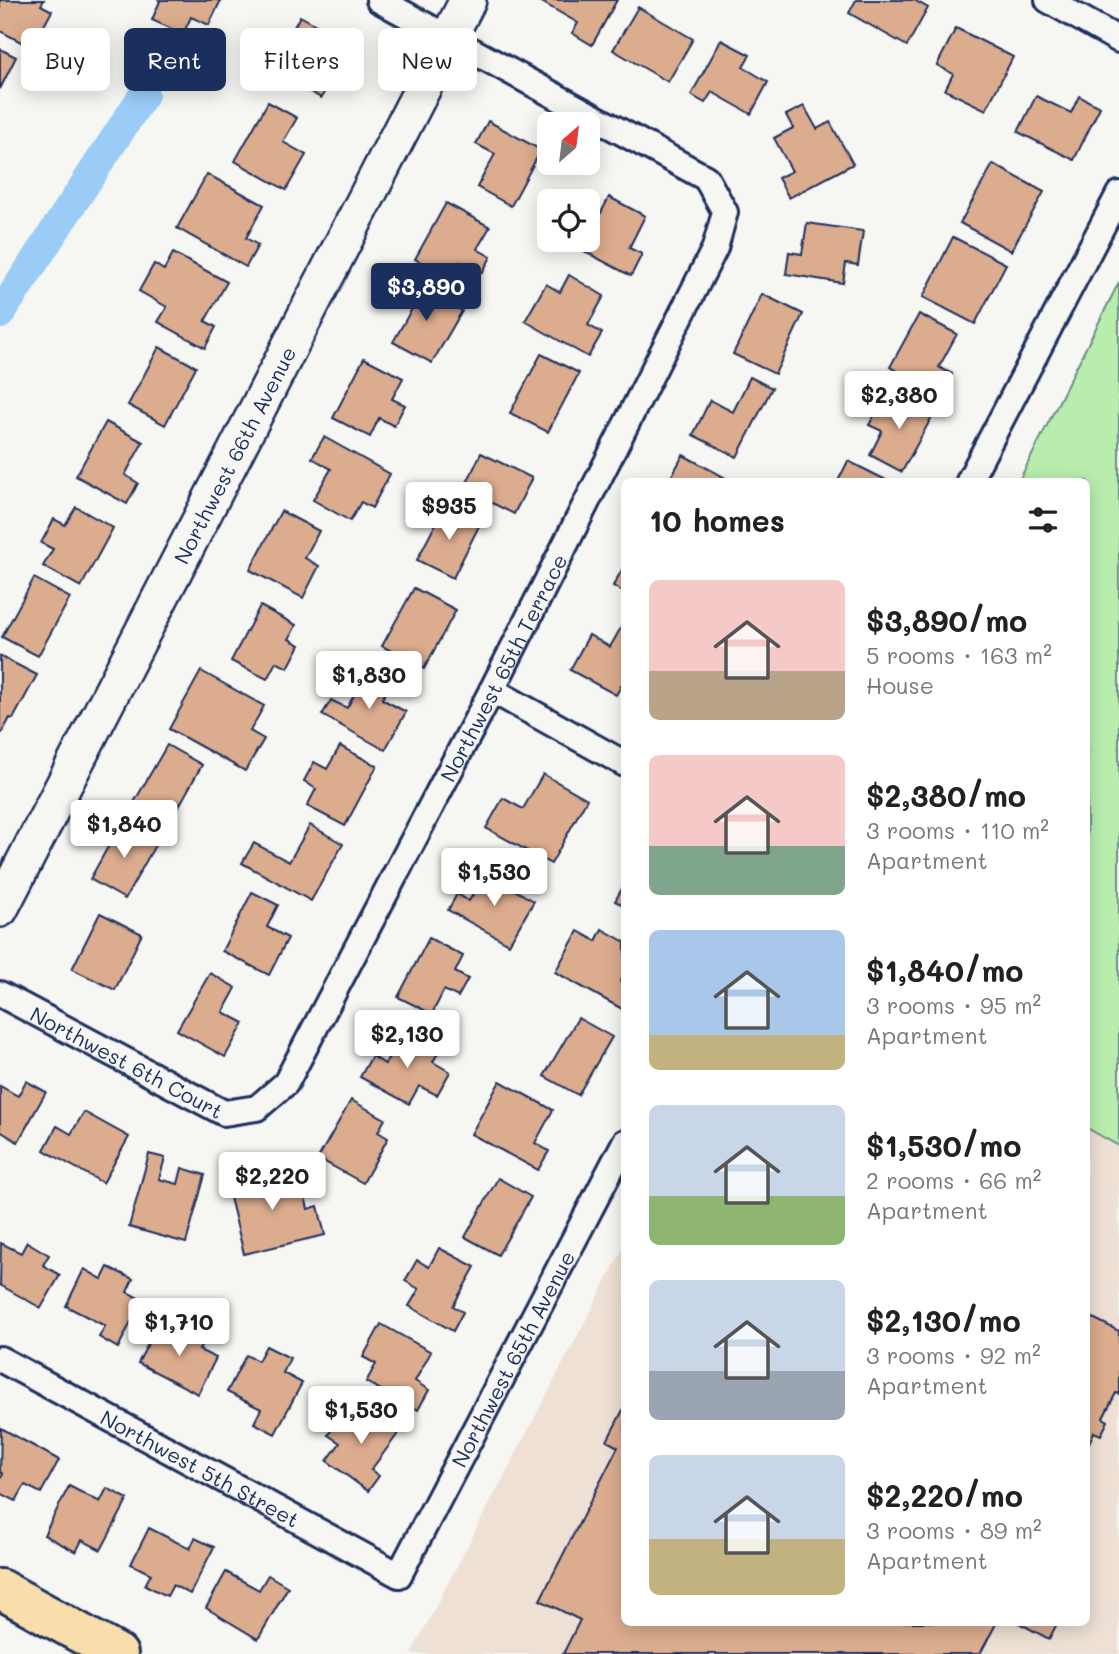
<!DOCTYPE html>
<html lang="en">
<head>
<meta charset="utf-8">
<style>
  body { margin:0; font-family:Mali,sans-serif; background:#f6f6f6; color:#222; height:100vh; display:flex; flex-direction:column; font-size:26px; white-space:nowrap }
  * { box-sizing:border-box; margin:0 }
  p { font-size:23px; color:#767676 }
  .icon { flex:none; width:38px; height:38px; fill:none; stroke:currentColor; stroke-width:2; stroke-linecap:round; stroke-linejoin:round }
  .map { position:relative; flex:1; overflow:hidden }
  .panel { position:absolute; left:621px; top:478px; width:469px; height:1148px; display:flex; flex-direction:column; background:#fff; border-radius:10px; box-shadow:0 4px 18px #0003 }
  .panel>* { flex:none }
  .banner { position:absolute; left:21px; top:28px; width:495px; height:63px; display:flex; gap:14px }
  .needle { width:46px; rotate:28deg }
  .fabs { position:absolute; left:537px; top:112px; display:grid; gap:14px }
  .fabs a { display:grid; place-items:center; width:63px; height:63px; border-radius:10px; background:#fff; box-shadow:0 4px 18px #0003; font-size:35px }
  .price { position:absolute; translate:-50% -60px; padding:0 16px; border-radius:7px; background:#fff; color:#222; font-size:23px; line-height:46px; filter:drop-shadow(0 2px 4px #0008) }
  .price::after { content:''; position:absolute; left:50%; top:42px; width:21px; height:16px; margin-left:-10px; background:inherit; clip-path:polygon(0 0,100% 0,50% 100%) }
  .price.active { background:#1b2f5e; color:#fff }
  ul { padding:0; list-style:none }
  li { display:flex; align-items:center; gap:21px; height:175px; padding:0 28px }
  li span { display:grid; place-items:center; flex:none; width:196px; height:140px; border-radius:10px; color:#555 }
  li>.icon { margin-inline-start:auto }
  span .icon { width:84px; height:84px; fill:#fffc; stroke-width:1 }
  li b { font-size:30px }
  h2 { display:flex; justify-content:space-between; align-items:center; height:84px; padding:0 28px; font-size:30px }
  .pill { padding:0 24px; border-radius:10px; background:#fff; box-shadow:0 4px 18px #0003; font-size:24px; line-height:63px }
  .pill.active { background:#1b2f5e; color:#fff }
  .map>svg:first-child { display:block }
  .built { fill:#eee0d4 }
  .green { fill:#b9edae; stroke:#6a8e86; stroke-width:2 }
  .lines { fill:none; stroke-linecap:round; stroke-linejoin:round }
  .canal { stroke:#9accf7; stroke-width:30 }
  .building { fill:#dcac8e; stroke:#1b2f5e; stroke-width:2 }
  .street-casing { stroke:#1b2f5e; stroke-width:30 }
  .secondary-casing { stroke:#1b2f5e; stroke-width:40 }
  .primary-casing { stroke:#1b2f5e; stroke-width:44 }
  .street { stroke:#f6f6f2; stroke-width:24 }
  .secondary { stroke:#f6f6f2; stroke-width:35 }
  .primary { stroke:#f9deab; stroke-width:38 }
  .labels { text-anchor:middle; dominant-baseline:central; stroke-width:5; stroke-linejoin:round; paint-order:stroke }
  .street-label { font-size:21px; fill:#1b2f5e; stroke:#f6f6f2 }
</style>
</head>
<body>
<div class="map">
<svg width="1119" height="1654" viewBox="0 0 1119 1654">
  <rect width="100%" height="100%" fill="#f6f6f2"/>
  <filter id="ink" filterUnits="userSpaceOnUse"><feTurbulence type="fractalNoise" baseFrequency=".0143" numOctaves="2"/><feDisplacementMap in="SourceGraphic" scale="14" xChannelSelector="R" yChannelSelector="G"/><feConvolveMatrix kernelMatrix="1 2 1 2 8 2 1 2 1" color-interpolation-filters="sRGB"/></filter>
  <g filter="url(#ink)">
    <path class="built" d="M1087,1128L1119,1146V1654H411L625,1245V1622H1087Z"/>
    <path class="green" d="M1119,282V1146L1087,1128V1028L1090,973L1087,969V481H1019Z"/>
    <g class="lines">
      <path class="canal" d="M0,314L144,94"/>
    </g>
    <g class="building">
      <path d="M0,0H44L41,5L52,11L32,48L0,31Z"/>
      <path d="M159,0H221L209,25L191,17L183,34L152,20L160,1Z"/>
      <path d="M541,0H617L592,45L572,33L578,23L540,1Z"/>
      <path d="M856,0H914L928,8L907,46L849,13Z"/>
      <path d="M638,7L693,39L668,82L613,50Z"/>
      <path d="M300,16L363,51L355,66L343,59L321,98L270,70Z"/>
      <path d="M956,28L1013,57L986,110L945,90L953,74L937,65Z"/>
      <path d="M721,40L750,55L743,67L768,82L751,114L712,92L705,103L691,95Z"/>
      <path d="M0,49L16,57L0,89Z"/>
      <path d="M1036,96L1071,113L1079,96L1100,107L1074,160L1018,132Z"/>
      <path d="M268,102L297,118L283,142L306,155L286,190L235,161Z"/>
      <path d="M804,106L817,129L830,122L853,164L789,198L778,178L792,171L774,138L793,128L786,115Z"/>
      <path d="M488,121L541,150L511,206L477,187L495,154L476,144Z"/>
      <path d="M993,164L1044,192L1011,251L960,223Z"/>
      <path d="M207,174L264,205L246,238L258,245L246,267L177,228Z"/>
      <path d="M609,197L645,216L629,248L642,254L631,276L582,250L589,237L588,206L601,213Z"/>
      <path d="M446,203L490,227L477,249L491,257L482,273L460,262L451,279L415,259Z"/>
      <path d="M807,223L863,231L858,265L846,263L843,283L786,274L789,252L802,254Z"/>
      <path d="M953,237L1006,264L975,324L923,297Z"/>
      <path d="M173,253L227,282L205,321L216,327L205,348L158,322L167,307L139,291L154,264L164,270Z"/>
      <path d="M569,275L604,296L588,325L602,333L588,357L525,321L546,284L560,292Z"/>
      <path d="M411,282L462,311L432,363L393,342L414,305L402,299Z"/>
      <path d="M762,294L803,314L775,374L733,354Z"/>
      <path d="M919,314L957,334L939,367L952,374L941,396L890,367Z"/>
      <path d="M159,347L196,367L165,425L128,405Z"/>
      <path d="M541,354L579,373L548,432L510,413Z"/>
      <path d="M364,358L403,378L392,399L405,405L394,426L379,418L370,437L333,418Z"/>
      <path d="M750,377L772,388L737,457L693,435L710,400L733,412Z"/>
      <path d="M900,395L934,413L902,472L870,455L882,431L869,425L881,403L893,409Z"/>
      <path d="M106,422L143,442L125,475L138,483L127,504L76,476Z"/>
      <path d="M324,437L390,474L372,508L361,502L350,521L313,500L331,469L312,458Z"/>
      <path d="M481,453L532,478L514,514L464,489Z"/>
      <path d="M683,455L731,481H669Z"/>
      <path d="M848,461L888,481H838Z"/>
      <path d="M445,506L480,524L453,578L417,560Z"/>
      <path d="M76,507L113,528L81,587L43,566L53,549L41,543L54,519L65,525Z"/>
      <path d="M281,511L319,531L305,558L319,566L303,598L250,570Z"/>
      <path d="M623,568L625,569V593L613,586Z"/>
      <path d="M34,578L70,598L38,656L2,637Z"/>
      <path d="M414,588L456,610L424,669L382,646Z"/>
      <path d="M260,606L296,625L289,639L300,645L288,668L276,662L267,679L231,661Z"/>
      <path d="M623,624L625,625V679L616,695L570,670L589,635L610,647Z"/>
      <path d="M0,656L37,675L13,719L10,718L2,733L0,732Z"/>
      <path d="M370,666L394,678L382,699L406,712L385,750L322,715L331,700L347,708Z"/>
      <path d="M201,671L264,706L250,731L264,739L245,771L169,729Z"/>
      <path d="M167,745L202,765L169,824L133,804Z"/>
      <path d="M340,746L377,766L345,826L307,806L316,789L304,781L314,762L327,769Z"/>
      <path d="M543,774L587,799L551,864L486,828L503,798L523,809Z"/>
      <path d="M123,820L158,840L125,899L90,879Z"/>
      <path d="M310,825L343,844L311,901L242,863L254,843L289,862Z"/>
      <path d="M485,873L534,901L509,944L448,910L457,894L469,901Z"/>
      <path d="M625,883V906L615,901Z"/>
      <path d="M252,892L278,905L267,927L288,938L269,975L222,951Z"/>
      <path d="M100,913L142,934L115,990L72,969Z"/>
      <path d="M602,929L625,942V973L620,982L625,985L624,1010L555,972L578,931L596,941Z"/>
      <path d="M429,938L463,956L455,972L468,979L458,997L444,990L432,1014L398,997Z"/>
      <path d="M210,973L236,988L223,1012L244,1023L225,1057L177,1030Z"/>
      <path d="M578,1018L612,1037L578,1095L544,1076Z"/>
      <path d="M402,1033L438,1053L433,1062L450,1072L437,1095L419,1086L409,1104L360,1077L372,1056L385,1064Z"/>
      <path d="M26,1081L46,1092L18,1142L0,1131V1086L18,1096Z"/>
      <path d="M500,1081L553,1110L535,1143L549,1151L538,1170L471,1134Z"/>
      <path d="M351,1100L385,1119L378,1132L388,1138L363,1183L318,1158Z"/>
      <path d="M84,1112L129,1137L103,1183L44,1150L57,1126L71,1134Z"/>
      <path d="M149,1154L165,1158L159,1179L178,1184L182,1168L205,1175L186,1243L129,1227Z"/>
      <path d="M268,1171L271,1182L300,1174L308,1209L318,1206L325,1235L244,1254L226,1181Z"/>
      <path d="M498,1178L531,1197L498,1255L465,1237Z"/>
      <path d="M27,1242L49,1255L43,1265L60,1275L41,1308L0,1285L1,1243L21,1253Z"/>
      <path d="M439,1248L475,1267L453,1306L463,1312L453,1331L409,1306L419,1289L405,1281L417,1260L429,1267Z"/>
      <path d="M108,1267L133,1279L127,1292L142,1300L118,1348L99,1337L105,1326L66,1306L84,1269L102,1279Z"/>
      <path d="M1087,1315L1119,1331V1394L1116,1393L1103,1418L1108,1421L1101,1435L1094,1432L1087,1447Z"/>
      <path d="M381,1324L431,1352L415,1381L429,1390L418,1410L366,1382L376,1364L363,1357Z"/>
      <path d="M181,1326L205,1338L199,1350L216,1358L198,1394L138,1363L156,1328L175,1338Z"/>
      <path d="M266,1346L290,1358L283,1373L302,1383L275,1434L254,1423L261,1409L227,1392L246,1355L258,1361Z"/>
      <path d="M625,1406V1622H997L980,1654H563L580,1620L540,1600L618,1447L607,1441Z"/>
      <path d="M368,1408L400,1431L371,1470L379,1476L368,1491L327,1461L340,1443L328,1435L342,1415L356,1425Z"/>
      <path d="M1,1428L59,1460L41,1493L25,1485L16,1501L0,1493V1480L3,1474L0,1472Z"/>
      <path d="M69,1486L100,1502L107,1488L128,1499L101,1550L82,1540L76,1552L44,1535Z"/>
      <path d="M149,1528L190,1549L195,1538L214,1547L190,1594L173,1585L167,1596L145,1585L151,1574L131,1564Z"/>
      <path d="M226,1572L259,1590L268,1575L288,1587L258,1639L206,1608Z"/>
      <path d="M1017,1622H1058L1049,1639Z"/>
    </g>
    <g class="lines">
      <defs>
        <g id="street">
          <path d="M1048,0L1119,40"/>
          <path d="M969,481L1119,194"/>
          <path d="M492,690L625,764"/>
          <path id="s1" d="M0,994L224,1113L257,1108L286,1083L492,690L715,248L725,212L706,178L379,0"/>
          <path id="s2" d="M0,1359L399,1575L625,1142"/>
        </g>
        <g id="secondary">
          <path id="s3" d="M0,909L468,0"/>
        </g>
        <path id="primary" d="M0,1589L118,1654"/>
      </defs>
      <use href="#street" class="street-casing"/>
      <use href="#secondary" class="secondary-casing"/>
      <use href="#primary" class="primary-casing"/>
      <use href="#street" class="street"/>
      <use href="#secondary" class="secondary"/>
      <use href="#primary" class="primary"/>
    </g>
  </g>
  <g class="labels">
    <g class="street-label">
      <text stroke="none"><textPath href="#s3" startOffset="511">Northwest 66th Avenue</textPath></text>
      <text stroke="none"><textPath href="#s1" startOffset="794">Northwest 65th Terrace</textPath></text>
      <text stroke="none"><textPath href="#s1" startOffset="144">Northwest 6th Court</textPath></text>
      <text stroke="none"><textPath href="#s2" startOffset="698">Northwest 65th Avenue</textPath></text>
      <text stroke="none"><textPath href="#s2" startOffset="228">Northwest 5th Street</textPath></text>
    </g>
  </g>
</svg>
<div class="fabs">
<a><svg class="needle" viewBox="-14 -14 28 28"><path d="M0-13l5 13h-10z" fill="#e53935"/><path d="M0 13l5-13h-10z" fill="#767676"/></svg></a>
<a><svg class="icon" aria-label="locate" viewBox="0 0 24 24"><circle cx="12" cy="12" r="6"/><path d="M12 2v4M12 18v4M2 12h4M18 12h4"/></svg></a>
</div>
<b class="price active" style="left:426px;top:323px">$3,890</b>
<b class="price" style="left:899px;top:431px">$2,380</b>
<b class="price" style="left:449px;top:542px">$935</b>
<b class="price" style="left:369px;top:711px">$1,830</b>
<b class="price" style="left:124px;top:860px">$1,840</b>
<b class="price" style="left:494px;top:908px">$1,530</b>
<b class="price" style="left:407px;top:1070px">$2,130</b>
<b class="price" style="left:272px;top:1212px">$2,220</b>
<b class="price" style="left:179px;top:1358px">$1,710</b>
<b class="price" style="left:361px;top:1446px">$1,530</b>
<div class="banner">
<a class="pill">Buy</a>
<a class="pill active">Rent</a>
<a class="pill">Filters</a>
<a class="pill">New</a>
</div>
<section class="panel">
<h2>10 homes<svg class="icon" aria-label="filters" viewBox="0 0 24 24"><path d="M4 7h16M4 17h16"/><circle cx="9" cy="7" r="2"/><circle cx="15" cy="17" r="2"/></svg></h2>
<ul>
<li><span style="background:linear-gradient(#f6c9c9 65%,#b9a48a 0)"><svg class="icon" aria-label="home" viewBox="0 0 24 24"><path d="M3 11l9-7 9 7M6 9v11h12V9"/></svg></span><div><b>$3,890/mo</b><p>5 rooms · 163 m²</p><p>House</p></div></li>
<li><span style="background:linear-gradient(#f6c9c9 65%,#7fa58c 0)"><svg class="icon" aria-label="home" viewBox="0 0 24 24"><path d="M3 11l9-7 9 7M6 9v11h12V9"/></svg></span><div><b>$2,380/mo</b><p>3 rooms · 110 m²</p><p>Apartment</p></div></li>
<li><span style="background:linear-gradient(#a9c7e8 75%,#c2b280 0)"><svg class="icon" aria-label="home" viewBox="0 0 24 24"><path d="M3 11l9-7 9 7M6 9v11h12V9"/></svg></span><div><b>$1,840/mo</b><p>3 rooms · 95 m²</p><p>Apartment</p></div></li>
<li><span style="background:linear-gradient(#c9d6e8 65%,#8fb573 0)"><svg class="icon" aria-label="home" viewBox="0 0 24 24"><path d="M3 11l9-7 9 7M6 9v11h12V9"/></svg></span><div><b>$1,530/mo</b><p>2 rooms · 66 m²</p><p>Apartment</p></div></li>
<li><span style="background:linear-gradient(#c9d6e8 65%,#9aa5b1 0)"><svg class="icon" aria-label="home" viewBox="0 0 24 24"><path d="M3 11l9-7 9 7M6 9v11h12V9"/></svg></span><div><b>$2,130/mo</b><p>3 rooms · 92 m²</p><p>Apartment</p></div></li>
<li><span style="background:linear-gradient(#c9d6e8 60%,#c2b280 0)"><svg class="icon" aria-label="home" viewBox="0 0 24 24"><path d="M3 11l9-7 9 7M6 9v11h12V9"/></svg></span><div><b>$2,220/mo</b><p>3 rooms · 89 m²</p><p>Apartment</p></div></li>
</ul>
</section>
</div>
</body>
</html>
